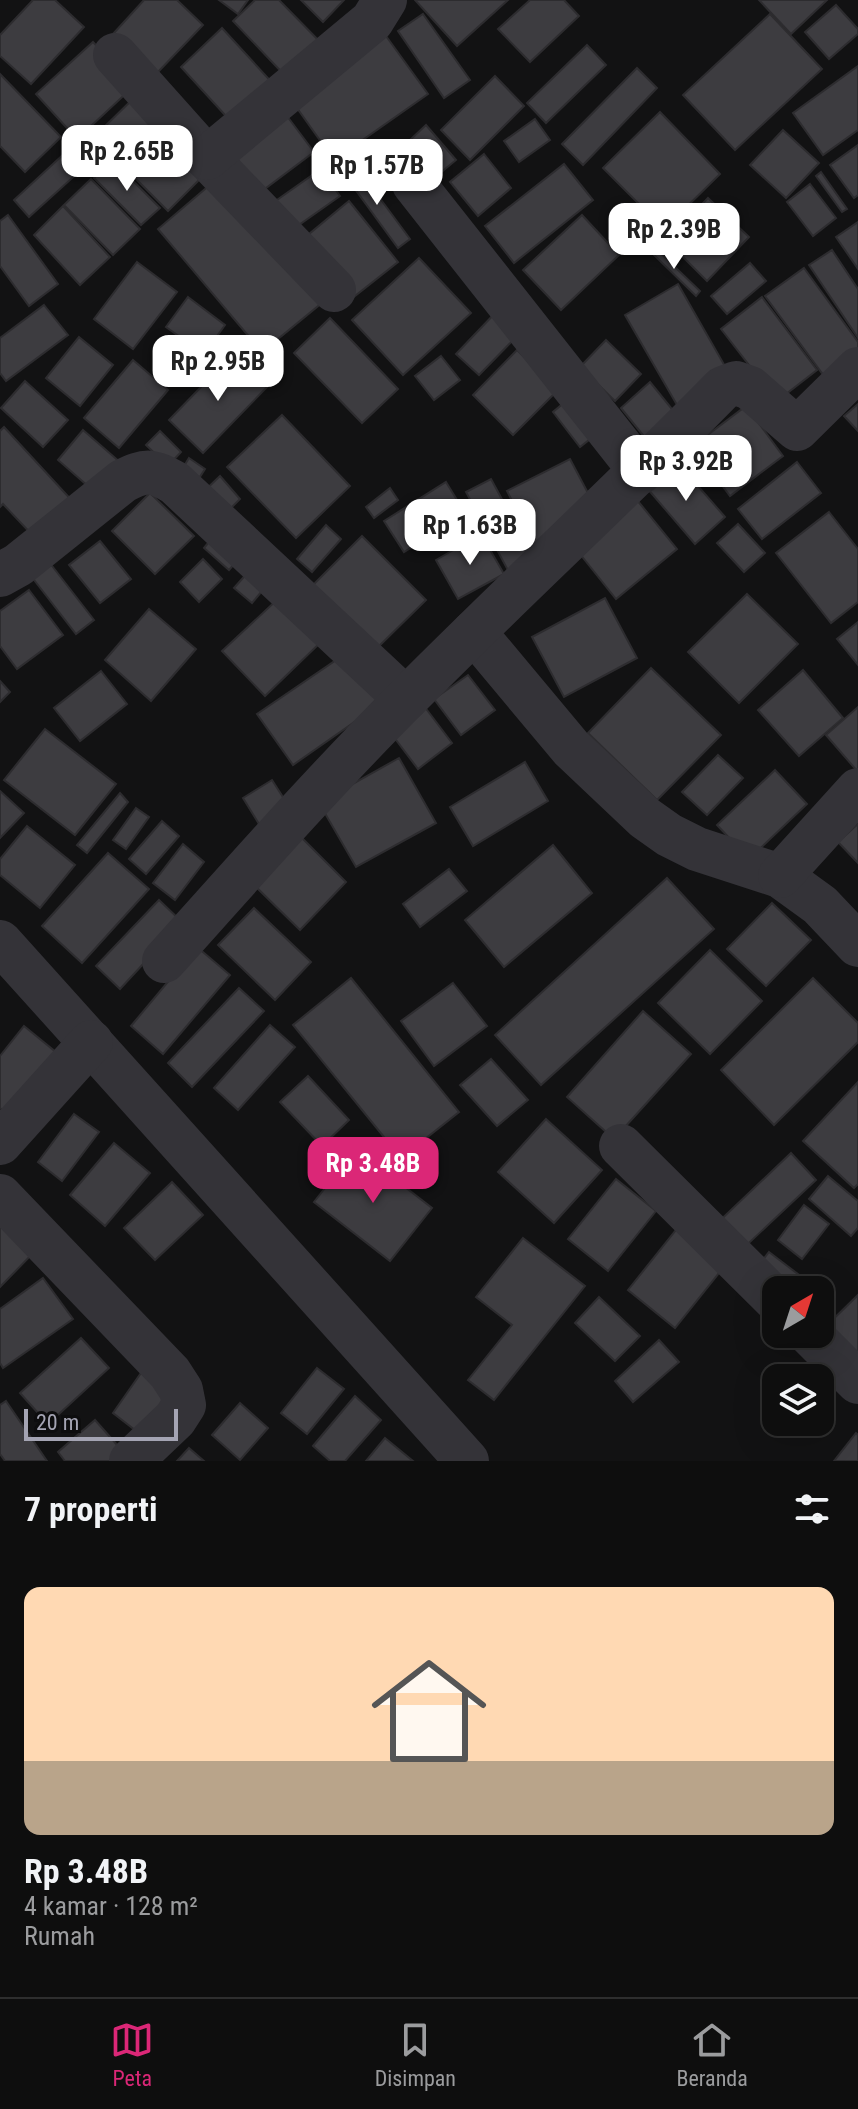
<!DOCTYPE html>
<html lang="id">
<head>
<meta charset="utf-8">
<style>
  body { margin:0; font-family:"Roboto Condensed",sans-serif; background:#171717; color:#f1f3f6; height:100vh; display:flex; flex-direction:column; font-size:30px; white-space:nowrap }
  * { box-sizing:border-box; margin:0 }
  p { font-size:26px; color:#9b9c9e }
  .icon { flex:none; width:44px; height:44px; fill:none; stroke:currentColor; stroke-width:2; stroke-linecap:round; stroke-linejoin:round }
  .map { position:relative; height:1461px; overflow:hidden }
  .side { display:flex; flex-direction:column; background:#0e0e0e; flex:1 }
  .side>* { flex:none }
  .needle { width:52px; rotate:39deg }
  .fabs { position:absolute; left:762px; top:1276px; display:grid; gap:16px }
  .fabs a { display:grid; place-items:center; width:72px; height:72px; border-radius:16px; background:#0e0e0e; box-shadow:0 8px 32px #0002,0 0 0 2px #2e2e2e; font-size:40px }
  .scale { position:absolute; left:24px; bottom:20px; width:154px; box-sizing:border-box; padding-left:8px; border:4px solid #a4a4b3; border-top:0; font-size:22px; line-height:28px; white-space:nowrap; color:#a4a4b3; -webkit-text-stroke:6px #0d0d0e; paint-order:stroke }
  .price { position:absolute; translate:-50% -68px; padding:0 18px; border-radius:16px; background:#fff; color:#222; font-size:26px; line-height:52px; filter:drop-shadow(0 2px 4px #0008) }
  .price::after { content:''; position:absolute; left:50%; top:48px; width:24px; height:18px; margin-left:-12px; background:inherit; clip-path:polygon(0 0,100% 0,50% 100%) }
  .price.selected { background:#db2777; color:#fff }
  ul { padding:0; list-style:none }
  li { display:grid; align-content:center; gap:16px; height:424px; padding:0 24px }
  li span { display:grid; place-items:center; height:248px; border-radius:16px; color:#555 }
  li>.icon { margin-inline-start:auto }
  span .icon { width:144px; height:144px; fill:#fffc; stroke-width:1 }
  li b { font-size:34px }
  h2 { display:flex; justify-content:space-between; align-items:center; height:96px; padding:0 24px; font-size:34px }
  .tabs { display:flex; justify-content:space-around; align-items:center; height:112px; border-top:2px solid #2e2e2e; background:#0e0e0e; font-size:22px; color:#9b9c9e }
  .tabs a { display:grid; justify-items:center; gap:4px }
  .tabs .selected { color:#db2777 }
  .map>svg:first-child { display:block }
  .building { fill:#3d3c40; stroke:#2d2c2f; stroke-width:2 }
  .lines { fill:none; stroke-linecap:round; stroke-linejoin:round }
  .minor { stroke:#343338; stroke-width:44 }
</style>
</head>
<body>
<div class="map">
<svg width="858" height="1461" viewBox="0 0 858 1461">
  <rect width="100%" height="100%" fill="#121213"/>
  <g class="building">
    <path d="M33,0H55L84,27L31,84L0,56V35Z"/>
    <path d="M144,0H177L203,25L156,74L113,34Z"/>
    <path d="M219,0H248L238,14Z"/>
    <path d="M255,0H279L328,50L293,84L233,21Z"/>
    <path d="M301,0H344L323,22Z"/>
    <path d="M415,0H508L457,46Z"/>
    <path d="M530,0H564L579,16L530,62L498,29Z"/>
    <path d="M759,0H827L791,34Z"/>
    <path d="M836,5L858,29V34L829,59L805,32Z"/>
    <path d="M423,14L470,80L444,98L398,31Z"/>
    <path d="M770,14L822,69L735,150L683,95Z"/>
    <path d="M222,28L277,88L236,127L181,67Z"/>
    <path d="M386,36L428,94L334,160L292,101Z"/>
    <path d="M93,42L134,86L77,139L36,94Z"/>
    <path d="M587,45L606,65L546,123L527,103Z"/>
    <path d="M858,66V130L823,155L793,113Z"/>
    <path d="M637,68L657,88L583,165L562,144Z"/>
    <path d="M0,74L61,137L25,172L0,146Z"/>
    <path d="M495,76L524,106L470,160L441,130Z"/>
    <path d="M139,93L212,167L168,211L94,137Z"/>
    <path d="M284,112L314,152L258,194L227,155Z"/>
    <path d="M660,112L720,174L664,229L603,168Z"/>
    <path d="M535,119L550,140L519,162L504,141Z"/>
    <path d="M426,125L456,160L439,174L410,140Z"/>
    <path d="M783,130L819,163L786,198L750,165Z"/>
    <path d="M858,145V195L854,198L830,165Z"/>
    <path d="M65,153L81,170L29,217L14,200Z"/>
    <path d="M484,154L511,188L478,216L450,182Z"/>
    <path d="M112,160L160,208L141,225L94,178Z"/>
    <path d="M564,164L593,200L514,263L485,226Z"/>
    <path d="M356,166L410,239L398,248L344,174Z"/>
    <path d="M321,169L340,196L286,234L267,207Z"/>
    <path d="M821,172L847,209L842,212L816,176Z"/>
    <path d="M218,178L323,302L262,352L158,229Z"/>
    <path d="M91,179L140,229L113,255L64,205Z"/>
    <path d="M810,184L836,218L813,236L787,202Z"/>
    <path d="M708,198L749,237L707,281L667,241Z"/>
    <path d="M349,201L398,262L346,303L297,244Z"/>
    <path d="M63,206L110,257L80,285L34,235Z"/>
    <path d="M8,215L58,284L29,306L0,266V221Z"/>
    <path d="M582,215L619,255L561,310L523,270Z"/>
    <path d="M858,222V269L836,237Z"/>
    <path d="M652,245L700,291L696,296L648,249Z"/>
    <path d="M832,250L858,289V338L809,265Z"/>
    <path d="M419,258L471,313L403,375L352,320Z"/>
    <path d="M137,262L177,292L133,349L94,319Z"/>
    <path d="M750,263L766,281L727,314L711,296Z"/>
    <path d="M804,268L858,342V358L827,380L765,296Z"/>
    <path d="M678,284L730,375L677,405L625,315Z"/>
    <path d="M188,297L225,325L204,354L166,327Z"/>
    <path d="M762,297L817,370L777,401L721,329Z"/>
    <path d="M44,305L68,335L6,381L0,373V338Z"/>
    <path d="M499,309L522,331L479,375L456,354Z"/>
    <path d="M330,318L398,389L362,423L294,353Z"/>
    <path d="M79,337L113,365L80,406L46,378Z"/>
    <path d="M606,340L641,374L615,401L580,367Z"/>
    <path d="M517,350L558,390L513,435L473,395Z"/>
    <path d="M234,353L268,386L203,453L169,420Z"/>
    <path d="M441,356L460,380L434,400L415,376Z"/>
    <path d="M133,360L168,390L119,448L84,418Z"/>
    <path d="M25,381L68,420L43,447L1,408Z"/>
    <path d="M650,382L685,425L655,450L621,408Z"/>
    <path d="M571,397L599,432L580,447L553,412Z"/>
    <path d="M858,404V431L844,416Z"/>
    <path d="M746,406L783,456L730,496L693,446Z"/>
    <path d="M282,415L350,486L296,538L227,467Z"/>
    <path d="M4,427L76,505L37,540L3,504L0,507V431Z"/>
    <path d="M83,430L121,463L96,493L58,460Z"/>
    <path d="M160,431L181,452L168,466L146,445Z"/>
    <path d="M189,458L205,469L196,483L181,471Z"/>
    <path d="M570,459L598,512L534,544L507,491Z"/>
    <path d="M677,462L725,517L695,544L647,488Z"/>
    <path d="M797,462L821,493L762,539L738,509Z"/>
    <path d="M220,476L240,499L219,520L198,497Z"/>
    <path d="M491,479L535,560L510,574L466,492Z"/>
    <path d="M446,482L465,513L404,552L384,521Z"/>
    <path d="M390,488L398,500L374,518L366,507Z"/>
    <path d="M150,493L194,536L155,574L112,531Z"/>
    <path d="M637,500L677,549L616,599L576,549Z"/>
    <path d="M829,512L858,549V602L831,623L776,553Z"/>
    <path d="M738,524L765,553L744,572L717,543Z"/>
    <path d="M326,525L341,539L312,572L297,559Z"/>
    <path d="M217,532L242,555L229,570L204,548Z"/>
    <path d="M481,534L504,574L458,599L436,560Z"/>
    <path d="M362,536L426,600L374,651L311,587Z"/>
    <path d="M100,541L131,579L100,603L69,565Z"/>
    <path d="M203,559L222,579L199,602L180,582Z"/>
    <path d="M49,562L94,620L76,634L31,576Z"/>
    <path d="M250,570L267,585L252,603L234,588Z"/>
    <path d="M29,590L63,635L17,669L0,646V611Z"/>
    <path d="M747,594L798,644L739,703L688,652Z"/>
    <path d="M279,598L321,642L265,696L222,651Z"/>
    <path d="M605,598L637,658L564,697L532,637Z"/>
    <path d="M149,609L196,649L151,701L105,660Z"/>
    <path d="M858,622V665L837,639Z"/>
    <path d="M348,652L383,702L293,765L257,714Z"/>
    <path d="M651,668L721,735L657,800L588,733Z"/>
    <path d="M803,670L843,718L799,756L758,710Z"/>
    <path d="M101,671L127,704L80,741L54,708Z"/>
    <path d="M468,675L495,710L461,735L434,699Z"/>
    <path d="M0,681L10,692L0,702Z"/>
    <path d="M424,706L452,743L418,769L390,732Z"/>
    <path d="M858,707V772L826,735Z"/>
    <path d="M45,729L116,784L75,835L4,780Z"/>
    <path d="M718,755L743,778L707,815L682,792Z"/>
    <path d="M399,758L436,823L356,867L319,803Z"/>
    <path d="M525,762L548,801L473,846L450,807Z"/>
    <path d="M775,770L807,804L749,859L717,825Z"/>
    <path d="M272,780L288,805L259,824L243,798Z"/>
    <path d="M0,791L24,813L0,838Z"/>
    <path d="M120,793L128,802L87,853L77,845Z"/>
    <path d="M136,808L149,817L126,849L113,840Z"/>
    <path d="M162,821L179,836L146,874L129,859Z"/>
    <path d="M858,824V863L838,842Z"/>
    <path d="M27,826L75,865L40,908L0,875V859Z"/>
    <path d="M300,836L346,882L300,930L253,884Z"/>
    <path d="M183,844L204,862L175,900L153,883Z"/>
    <path d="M553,845L592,893L504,967L465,920Z"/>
    <path d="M108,853L149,889L82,963L42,926Z"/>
    <path d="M449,869L467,891L420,927L403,904Z"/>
    <path d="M667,878L714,929L541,1085L495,1035Z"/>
    <path d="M159,900L182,922L120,989L96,966Z"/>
    <path d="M772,903L811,940L766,986L727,949Z"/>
    <path d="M254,908L311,962L275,1000L218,945Z"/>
    <path d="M197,947L230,975L163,1054L131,1026Z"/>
    <path d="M710,950L762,1001L710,1054L658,1003Z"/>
    <path d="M351,978L459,1112L401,1158L293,1025Z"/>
    <path d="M813,978L858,1023V1042L774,1125L721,1070Z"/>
    <path d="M453,983L487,1026L434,1066L401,1021Z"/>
    <path d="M239,988L264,1011L192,1087L168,1063Z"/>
    <path d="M643,1011L691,1054L614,1139L567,1097Z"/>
    <path d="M270,1025L295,1047L238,1110L214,1088Z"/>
    <path d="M24,1026L57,1053L7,1114L0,1108V1056Z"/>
    <path d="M491,1059L528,1100L497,1126L460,1085Z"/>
    <path d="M308,1076L349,1120L322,1146L280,1102Z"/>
    <path d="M858,1082V1184L854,1188L803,1141Z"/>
    <path d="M74,1114L99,1132L62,1181L38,1162Z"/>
    <path d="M546,1119L602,1170L554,1223L498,1172Z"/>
    <path d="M114,1143L150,1173L105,1226L70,1195Z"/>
    <path d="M356,1149L432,1208L390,1261L314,1202Z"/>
    <path d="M791,1153L816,1180L736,1255L712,1228Z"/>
    <path d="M828,1176L858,1201V1228L851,1236L809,1199Z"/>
    <path d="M616,1179L656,1211L608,1271L568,1239Z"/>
    <path d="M172,1182L203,1215L155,1260L124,1228Z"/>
    <path d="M804,1205L829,1224L802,1259L778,1240Z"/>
    <path d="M0,1206L40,1246L0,1287Z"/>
    <path d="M680,1225L727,1263L675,1328L628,1290Z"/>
    <path d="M523,1238L585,1286L494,1400L468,1380L512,1325L476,1297Z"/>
    <path d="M769,1252L811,1284L806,1290H776L751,1275Z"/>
    <path d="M43,1278L73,1319L3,1368L0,1363V1309Z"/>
    <path d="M858,1295V1369L820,1332Z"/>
    <path d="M599,1297L640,1336L615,1361L575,1323Z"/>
    <path d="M81,1338L109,1368L48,1424L20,1393Z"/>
    <path d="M659,1340L679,1362L633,1402L615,1381Z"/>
    <path d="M317,1368L344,1389L307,1434L281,1413Z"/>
    <path d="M141,1373L173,1397L144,1437L113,1413Z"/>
    <path d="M355,1396L381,1420L345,1461H330L313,1446Z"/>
    <path d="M6,1401L47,1461H5L0,1454V1405Z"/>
    <path d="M240,1403L268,1428L240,1460L212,1435Z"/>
    <path d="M95,1420L126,1455L119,1461H65L58,1452Z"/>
    <path d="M856,1433L858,1435V1461H834Z"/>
    <path d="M385,1438L413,1461H366Z"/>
    <path d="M189,1448L204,1461H177Z"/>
  </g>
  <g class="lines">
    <g class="minor">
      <path d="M115,55L207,158L334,290"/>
      <path d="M207,158L372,21L385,0"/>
      <path d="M414,184L641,472"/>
      <path d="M0,575L18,565L123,481C147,469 152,470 175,483L406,699"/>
      <path d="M474,632L571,748L645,818L669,835L697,849L780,876L820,905L858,945"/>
      <path d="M780,876L858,790"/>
      <path d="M0,942L467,1461"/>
      <path d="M164,961C244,872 323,782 407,698C511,593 620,493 723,388L736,383L750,388L797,429L858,369"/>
      <path d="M0,1143L91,1042"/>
      <path d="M621,1146L776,1300"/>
      <path d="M0,1196L170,1373L181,1390L184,1405L175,1419L131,1461"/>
      <path d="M810,1334L858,1382"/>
    </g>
  </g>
</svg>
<div class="fabs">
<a><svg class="needle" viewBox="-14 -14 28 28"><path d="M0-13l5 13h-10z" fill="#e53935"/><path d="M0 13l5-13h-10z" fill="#9b9c9e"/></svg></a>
<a><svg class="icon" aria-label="layers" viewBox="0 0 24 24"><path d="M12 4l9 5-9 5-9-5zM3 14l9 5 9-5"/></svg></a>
</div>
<div class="scale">20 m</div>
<b class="price" style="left:127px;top:193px">Rp 2.65B</b>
<b class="price" style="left:377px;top:207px">Rp 1.57B</b>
<b class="price" style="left:674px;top:271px">Rp 2.39B</b>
<b class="price" style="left:218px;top:403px">Rp 2.95B</b>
<b class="price" style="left:686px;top:503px">Rp 3.92B</b>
<b class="price" style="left:470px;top:567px">Rp 1.63B</b>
<b class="price selected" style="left:373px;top:1205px">Rp 3.48B</b>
</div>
<section class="side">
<h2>7 properti<svg class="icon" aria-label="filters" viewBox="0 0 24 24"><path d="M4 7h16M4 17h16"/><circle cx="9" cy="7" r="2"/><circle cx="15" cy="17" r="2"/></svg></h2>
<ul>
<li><span style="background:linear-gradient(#ffd9b3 70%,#b9a48a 0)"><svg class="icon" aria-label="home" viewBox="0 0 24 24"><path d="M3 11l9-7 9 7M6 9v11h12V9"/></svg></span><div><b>Rp 3.48B</b><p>4 kamar · 128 m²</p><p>Rumah</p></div></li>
</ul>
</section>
<nav class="tabs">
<a class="selected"><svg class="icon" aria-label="map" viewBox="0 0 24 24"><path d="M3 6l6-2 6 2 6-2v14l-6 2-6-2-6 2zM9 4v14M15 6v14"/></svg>Peta</a>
<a><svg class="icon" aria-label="saved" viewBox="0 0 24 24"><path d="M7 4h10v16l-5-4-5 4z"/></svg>Disimpan</a>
<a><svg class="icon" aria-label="home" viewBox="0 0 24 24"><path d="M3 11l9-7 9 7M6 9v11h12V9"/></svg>Beranda</a>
</nav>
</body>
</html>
